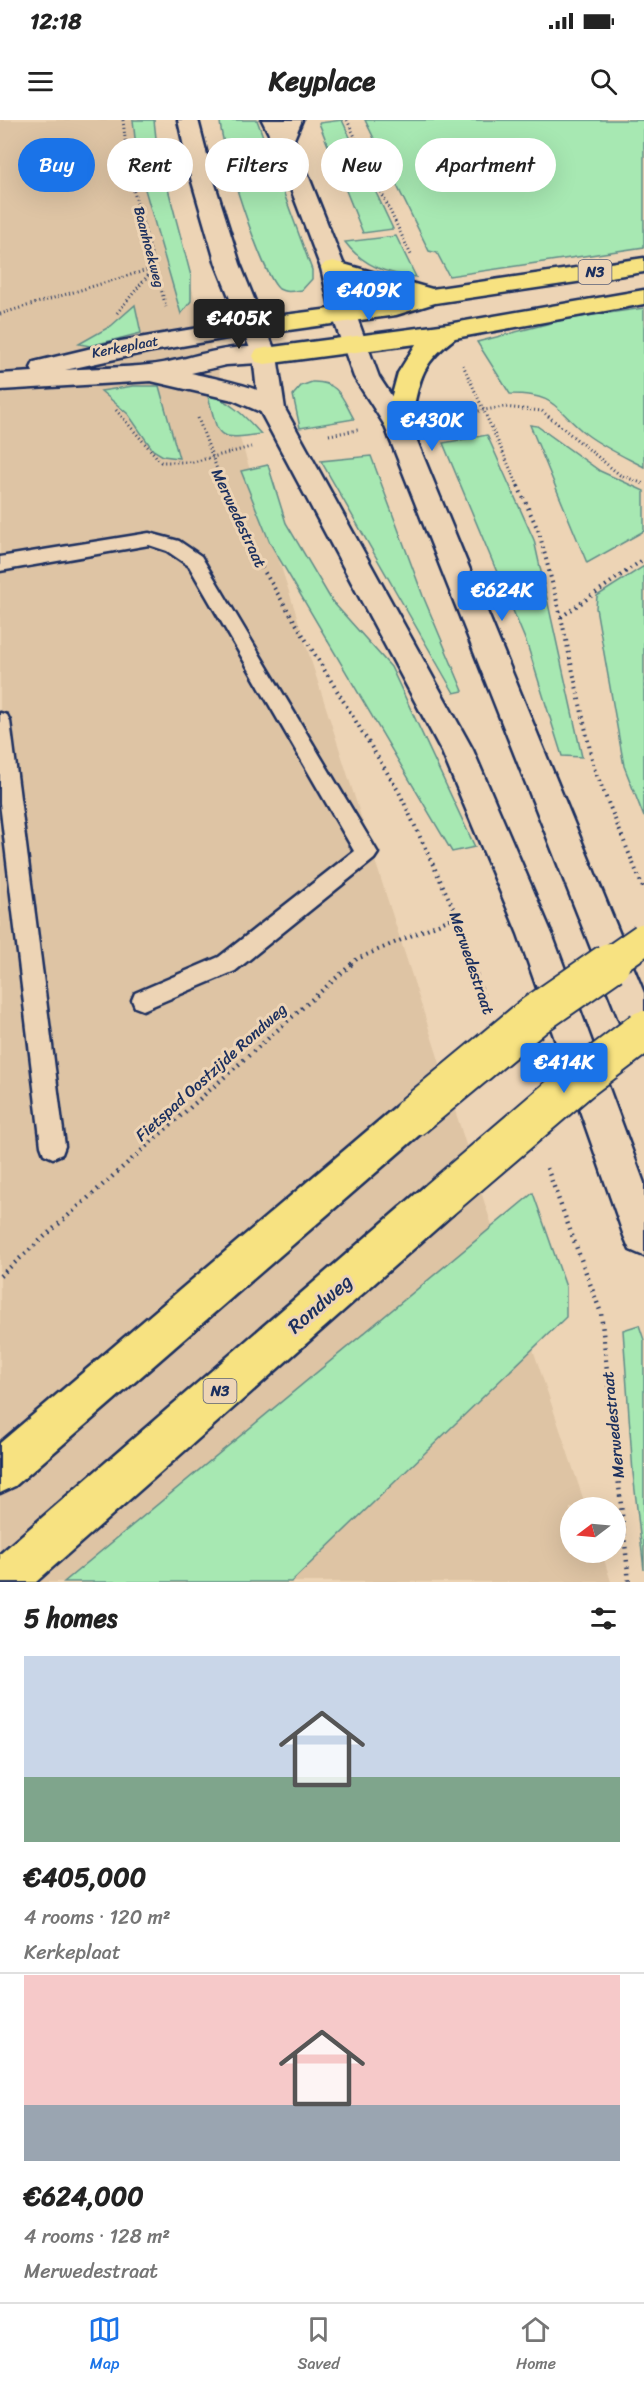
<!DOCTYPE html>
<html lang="en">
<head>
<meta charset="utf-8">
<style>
  body { margin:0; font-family:Sriracha,sans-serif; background:#f6f6f6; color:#222; height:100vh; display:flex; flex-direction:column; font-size:22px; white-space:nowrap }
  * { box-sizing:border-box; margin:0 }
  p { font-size:20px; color:#767676 }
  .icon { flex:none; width:33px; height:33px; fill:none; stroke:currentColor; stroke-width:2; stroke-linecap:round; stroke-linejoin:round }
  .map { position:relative; height:1462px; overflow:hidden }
  .side { display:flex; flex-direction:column; background:#fff; flex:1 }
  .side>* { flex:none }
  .top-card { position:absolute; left:18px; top:18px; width:609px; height:54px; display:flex; gap:12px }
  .needle { width:39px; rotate:254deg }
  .fabs { position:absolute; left:560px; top:1377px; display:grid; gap:12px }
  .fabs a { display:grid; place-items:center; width:66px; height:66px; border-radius:50%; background:#fff; box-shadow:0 6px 24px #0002; font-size:30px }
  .price { position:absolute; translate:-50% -51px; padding:0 14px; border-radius:6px; background:#1a73e8; color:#fff; font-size:20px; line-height:39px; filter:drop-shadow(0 2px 3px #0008) }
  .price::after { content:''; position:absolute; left:50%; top:36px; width:18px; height:14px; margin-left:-9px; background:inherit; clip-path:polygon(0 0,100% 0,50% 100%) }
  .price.current { background:#222; color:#fff }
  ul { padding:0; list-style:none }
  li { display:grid; align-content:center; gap:12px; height:318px; padding:0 24px }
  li+li { border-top:2px solid #e0e0e0 }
  li span { display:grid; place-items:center; height:186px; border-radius:0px; color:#555 }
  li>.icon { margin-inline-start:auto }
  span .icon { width:108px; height:108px; fill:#fffc; stroke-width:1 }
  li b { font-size:26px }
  h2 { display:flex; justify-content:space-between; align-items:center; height:72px; padding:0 24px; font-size:26px }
  .pill { padding:0 21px; border-radius:27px; background:#fff; box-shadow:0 6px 24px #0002; font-size:21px; line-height:54px }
  .pill.current { background:#1a73e8; color:#fff }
  .status { display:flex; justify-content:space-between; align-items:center; height:42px; padding:0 30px; background:#fff; direction:ltr }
  .status svg { height:16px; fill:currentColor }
  header { display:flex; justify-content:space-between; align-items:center; height:78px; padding:0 24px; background:#fff; font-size:27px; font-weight:800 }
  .dock { display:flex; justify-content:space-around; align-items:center; height:84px; border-top:2px solid #e0e0e0; background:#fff; font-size:16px; color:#767676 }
  .dock a { display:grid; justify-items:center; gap:3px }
  .dock .current { color:#1a73e8 }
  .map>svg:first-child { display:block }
  .built { fill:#dec4a4 }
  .green { fill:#a7e8b2; stroke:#618c88; stroke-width:1.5 }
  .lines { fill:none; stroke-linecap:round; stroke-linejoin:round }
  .lane-casing { stroke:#1b2f5e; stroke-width:5 }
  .street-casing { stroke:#1b2f5e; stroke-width:5 }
  .secondary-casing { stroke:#1b2f5e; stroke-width:5 }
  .primary-casing { stroke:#1b2f5e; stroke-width:5 }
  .path-far2 { stroke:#1b2f5e; stroke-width:3; stroke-dasharray:1 3; stroke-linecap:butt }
  .path-far1 { stroke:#1b2f5e; stroke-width:4; stroke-dasharray:1.5 4.5; stroke-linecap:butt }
  .path { stroke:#1b2f5e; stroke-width:4.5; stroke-dasharray:1.5 5; stroke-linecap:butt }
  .lane { fill:#edd4b5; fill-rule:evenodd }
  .street { fill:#edd4b5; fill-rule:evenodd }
  .secondary { fill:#edd4b5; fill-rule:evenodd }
  .primary { fill:#f7e281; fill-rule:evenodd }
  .primary-bridge-far1-casing { stroke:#1b2f5e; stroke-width:35; stroke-linecap:butt }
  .primary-bridge-casing { stroke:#1b2f5e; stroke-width:44; stroke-linecap:butt }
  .primary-bridge-far1 { stroke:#f7e281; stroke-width:31 }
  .primary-bridge { stroke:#f7e281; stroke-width:40 }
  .labels { text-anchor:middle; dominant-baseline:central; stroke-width:6; stroke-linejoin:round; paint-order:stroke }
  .far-street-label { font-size:14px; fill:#1b2f5e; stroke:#edd4b5 }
  .shield { fill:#edd4b5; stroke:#5a6078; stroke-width:1.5 }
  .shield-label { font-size:15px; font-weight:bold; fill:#1b2f5e }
  .street-label { font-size:16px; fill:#1b2f5e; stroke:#edd4b5 }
  .near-street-label { font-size:20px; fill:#1b2f5e; stroke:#edd4b5 }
</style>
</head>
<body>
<div class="status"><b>12:18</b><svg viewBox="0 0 49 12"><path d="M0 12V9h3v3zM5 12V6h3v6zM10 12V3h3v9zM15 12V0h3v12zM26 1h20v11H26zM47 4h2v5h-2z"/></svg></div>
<header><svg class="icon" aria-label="menu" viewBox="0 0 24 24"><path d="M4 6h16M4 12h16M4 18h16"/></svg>Keyplace<svg class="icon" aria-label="search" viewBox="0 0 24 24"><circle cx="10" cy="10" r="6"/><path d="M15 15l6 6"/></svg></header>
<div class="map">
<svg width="644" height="1462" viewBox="0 0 644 1462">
  <rect width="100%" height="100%" fill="#edd4b5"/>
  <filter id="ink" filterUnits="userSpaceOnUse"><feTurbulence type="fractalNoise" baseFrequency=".0167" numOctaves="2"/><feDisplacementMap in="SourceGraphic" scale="12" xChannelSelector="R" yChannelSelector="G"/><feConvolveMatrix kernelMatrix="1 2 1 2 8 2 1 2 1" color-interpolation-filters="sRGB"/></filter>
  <g filter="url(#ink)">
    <path class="built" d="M0,0H138L501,1134L586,1387L570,1388V1432L602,1433L611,1462H0Z"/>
    <g class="green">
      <path d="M133,0H154L157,27L191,156V181L181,194L138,45Z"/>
      <path d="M220,0H257L312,150V159L302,170C294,171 286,173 279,169C262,155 220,24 220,0Z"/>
      <path d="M342,0L393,109L363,113L319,3Z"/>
      <path d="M365,0H644V127L449,156L437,133L429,131Z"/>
      <path d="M396,116L416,157C387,154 363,146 345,122Z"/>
      <path d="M135,185L141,213L90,226L79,224L111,206Z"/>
      <path d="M644,188V347C625,337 603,327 586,314C553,288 558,274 510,274L477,222L566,199Z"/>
      <path d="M312,262C339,261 342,278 354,299L300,308L293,275L301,266Z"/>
      <path d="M133,266H159L179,338L163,336L153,330L128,294L101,271Z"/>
      <path d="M207,273C231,282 244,295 261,314C212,321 220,317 207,273Z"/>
      <path d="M530,305L537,306L600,351L644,371V411L587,443Z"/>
      <path d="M487,315L534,420L582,637L562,636L527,524L443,323Z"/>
      <path d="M371,336L423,476L463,571L454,573L321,341Z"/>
      <path d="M268,345L286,403L332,481L391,547L475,727L452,732L270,423L241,351Z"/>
      <path d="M644,446V697L624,646L596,488L597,476Z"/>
      <path d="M533,1073L566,1167V1197L291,1462H64Z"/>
      <path d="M639,1205L644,1220V1450L633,1353L623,1210Z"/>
    </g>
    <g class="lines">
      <defs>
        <g id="lane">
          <path d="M149,413L179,421L201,436L378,733L374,739L235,851L143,890L135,887L132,880L135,873L219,837L354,731L189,446L167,431L149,425L0,451V437Z"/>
          <path d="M0,593L7,595L10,601L65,1026L62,1034L53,1038L44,1034L41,1026L0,683Z"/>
        </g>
        <g id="street">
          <path d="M282,0H302L291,26L284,28L277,26L273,22Z"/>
          <path d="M253,199L262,202L265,207L262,212L147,232L65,250C93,248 122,248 149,245C190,241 232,219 274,230L277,236L274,242L226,245L191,253C215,259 271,267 285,289L281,295L272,297L233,280L151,261L0,270V254L33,252L31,248L34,242L121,221Z"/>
        </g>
        <g id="secondary">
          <path d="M178,0H198L213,58L240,144L277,236L285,289L473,630L552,814L644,1063V1136L630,1130L624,1116L518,814L442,632L259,289L253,236L216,144L191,58Z"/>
          <path d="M262,0H282L295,22L345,148L356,195L379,257L410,304L644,873V934L631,929L626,917L384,304L354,257L332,195L321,148L273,22Z"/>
        </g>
        <g id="primary">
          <path d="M644,138V152L435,183L396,195L253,215L244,212L241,207L244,202L253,199L393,181L406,176L325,153L321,148L325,143L333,141L432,169Z"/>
          <path d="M644,170V184L455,218C418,246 420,261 410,304L406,310L397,313L388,310L384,304L398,253L416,224L265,244L256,242L253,236L256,230L265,228L448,204Z"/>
          <path d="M413,978L426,983L432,996L426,1009L15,1366L0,1373V1323L400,983Z"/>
          <path d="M439,1061L453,1066L458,1080L453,1094L36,1462H0V1434L425,1066Z"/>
        </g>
      </defs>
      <use href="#lane" class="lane-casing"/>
      <use href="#street" class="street-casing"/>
      <use href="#secondary" class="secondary-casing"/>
      <use href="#primary" class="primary-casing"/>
      <g class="path-far2">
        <path d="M123,0L129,54L166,187"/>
        <path d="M347,0L411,135"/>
        <path d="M117,193L154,148"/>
        <path d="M0,194L154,148"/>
        <path d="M463,245L519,368"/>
        <path d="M116,290L161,342H193L251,327"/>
        <path d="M439,297L504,287L542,291L620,355L644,364"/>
        <path d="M198,298L224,368"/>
        <path d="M329,315L358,310"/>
      </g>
      <g class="path-far1">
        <path d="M224,366L251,430L399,672L457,796L473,844"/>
        <path d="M518,366L539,412L561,497L594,648L644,770"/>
        <path d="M561,497L644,439"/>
        <path d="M351,844L357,839L457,796"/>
      </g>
      <g class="path">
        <path d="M472,843L484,878"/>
        <path d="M547,1048L601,1193L629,1462"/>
        <path d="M0,1156L353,843"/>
      </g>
      <use href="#lane" class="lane"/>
      <use href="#street" class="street"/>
      <use href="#secondary" class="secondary"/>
      <use href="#primary" class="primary"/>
      <defs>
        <path id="primary-bridge-far1" d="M608,844L644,819"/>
        <g id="primary-bridge">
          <path d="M413,996L535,895L610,843"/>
          <path d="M439,1080L578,961L644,911"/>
        </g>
      </defs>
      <use href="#primary-bridge-far1" class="primary-bridge-far1-casing"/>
      <use href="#primary-bridge" class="primary-bridge-casing"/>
      <use href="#primary-bridge-far1" class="primary-bridge-far1"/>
      <use href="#primary-bridge" class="primary-bridge"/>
    </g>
  </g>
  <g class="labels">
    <g class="far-street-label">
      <text transform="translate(149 127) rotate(75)">Baanhoekweg</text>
      <text transform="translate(125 227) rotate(-11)">Kerkeplaat</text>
    </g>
    <g class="shield">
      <rect x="578.5" y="140" width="33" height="24" rx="4.5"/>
      <rect x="203.5" y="1259" width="33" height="24" rx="4.5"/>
    </g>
    <g class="shield-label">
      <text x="595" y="152">N3</text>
      <text x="220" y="1271">N3</text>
    </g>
    <g class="street-label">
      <text transform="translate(239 398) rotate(65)">Merwedestraat</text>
      <text transform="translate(472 843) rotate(71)">Merwedestraat</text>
      <text transform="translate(211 952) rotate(-42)">Fietspad Oostzijde Rondweg</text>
      <text transform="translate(613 1305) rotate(-96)">Merwedestraat</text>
    </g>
    <g class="near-street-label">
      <text transform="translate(320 1184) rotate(-41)">Rondweg</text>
    </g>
  </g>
</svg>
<div class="fabs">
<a><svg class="needle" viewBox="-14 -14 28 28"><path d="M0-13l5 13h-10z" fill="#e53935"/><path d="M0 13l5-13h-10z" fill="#767676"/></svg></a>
</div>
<b class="price" style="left:369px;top:202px">€409K</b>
<b class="price current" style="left:239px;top:230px">€405K</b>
<b class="price" style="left:432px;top:332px">€430K</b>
<b class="price" style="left:502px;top:502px">€624K</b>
<b class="price" style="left:564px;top:974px">€414K</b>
<div class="top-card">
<a class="pill current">Buy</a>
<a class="pill">Rent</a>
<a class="pill">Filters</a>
<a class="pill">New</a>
<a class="pill">Apartment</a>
</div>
</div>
<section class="side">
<h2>5 homes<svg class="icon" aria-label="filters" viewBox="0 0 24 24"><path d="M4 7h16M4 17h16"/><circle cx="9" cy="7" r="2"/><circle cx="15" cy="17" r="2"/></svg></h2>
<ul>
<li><span style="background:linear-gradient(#c9d6e8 65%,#7fa58c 0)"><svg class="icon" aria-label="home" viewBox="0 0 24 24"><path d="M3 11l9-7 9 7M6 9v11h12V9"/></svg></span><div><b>€405,000</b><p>4 rooms · 120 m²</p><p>Kerkeplaat</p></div></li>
<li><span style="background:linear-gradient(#f6c9c9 70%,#9aa5b1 0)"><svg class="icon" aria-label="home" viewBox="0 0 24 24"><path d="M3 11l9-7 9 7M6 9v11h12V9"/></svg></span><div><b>€624,000</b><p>4 rooms · 128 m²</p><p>Merwedestraat</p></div></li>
</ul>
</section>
<nav class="dock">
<a class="current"><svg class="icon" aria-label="map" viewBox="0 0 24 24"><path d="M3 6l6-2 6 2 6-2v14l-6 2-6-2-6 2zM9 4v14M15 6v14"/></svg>Map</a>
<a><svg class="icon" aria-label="saved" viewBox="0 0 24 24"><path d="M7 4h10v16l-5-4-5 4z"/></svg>Saved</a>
<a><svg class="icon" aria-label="home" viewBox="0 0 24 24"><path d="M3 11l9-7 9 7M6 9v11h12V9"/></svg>Home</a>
</nav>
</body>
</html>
